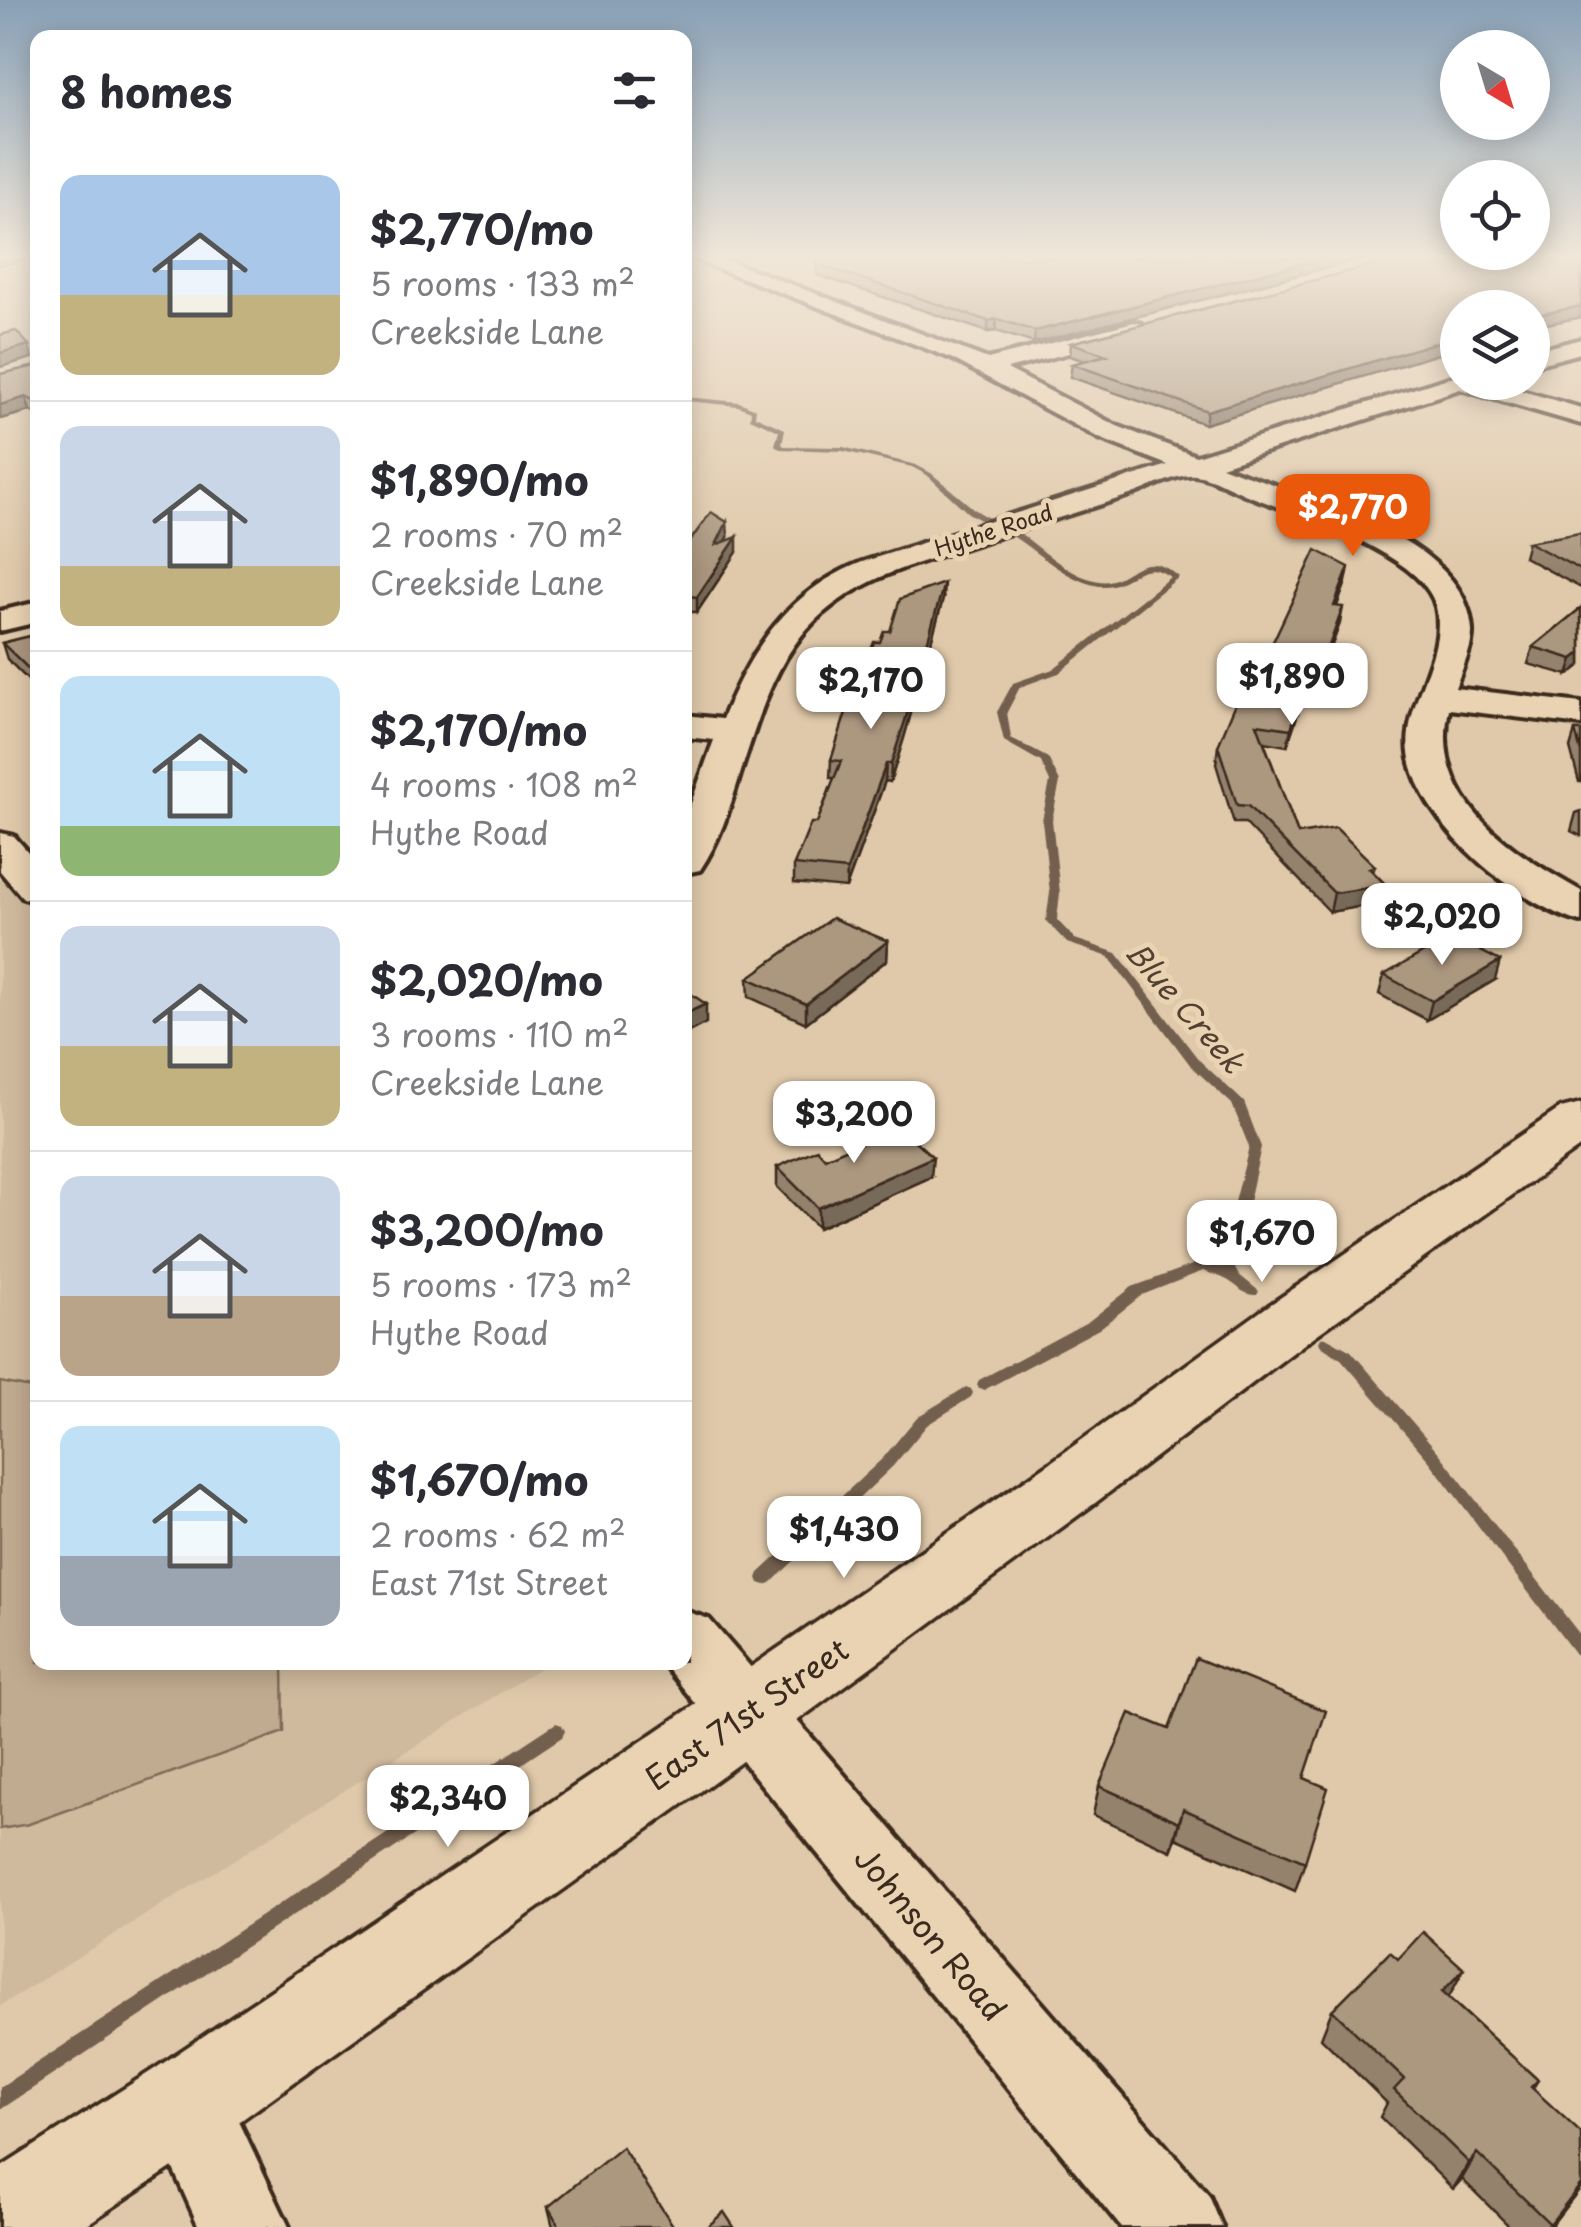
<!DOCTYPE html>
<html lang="en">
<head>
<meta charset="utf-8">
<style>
  body { margin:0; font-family:"Playpen Sans",sans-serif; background:#f7f7f7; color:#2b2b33; height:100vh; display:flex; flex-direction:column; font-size:38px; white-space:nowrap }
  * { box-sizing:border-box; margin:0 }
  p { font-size:32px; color:#7c7c81 }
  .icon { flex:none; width:55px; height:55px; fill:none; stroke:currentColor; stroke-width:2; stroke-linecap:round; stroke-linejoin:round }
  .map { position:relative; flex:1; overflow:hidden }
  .side { position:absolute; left:30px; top:30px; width:662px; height:1640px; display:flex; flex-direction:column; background:#fff; border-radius:20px; box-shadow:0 5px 25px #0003 }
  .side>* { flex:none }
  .needle { width:65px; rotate:142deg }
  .buttons { position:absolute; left:1440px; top:30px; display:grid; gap:20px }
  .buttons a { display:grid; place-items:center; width:110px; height:110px; border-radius:50%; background:#fff; box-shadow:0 5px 25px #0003; font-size:50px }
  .price { position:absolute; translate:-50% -85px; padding:0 22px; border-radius:20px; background:#fff; color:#222; font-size:32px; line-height:65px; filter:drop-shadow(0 2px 5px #0008) }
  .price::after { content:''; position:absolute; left:50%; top:60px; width:30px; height:22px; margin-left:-15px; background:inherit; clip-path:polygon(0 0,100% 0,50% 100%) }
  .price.selected { background:#ea580c; color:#fff }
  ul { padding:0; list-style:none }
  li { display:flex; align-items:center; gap:30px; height:250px; padding:0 30px }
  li+li { border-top:2px solid #e1e1e2 }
  li span { display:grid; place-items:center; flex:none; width:280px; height:200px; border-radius:20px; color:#555 }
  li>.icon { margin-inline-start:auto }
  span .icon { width:120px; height:120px; fill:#fffc; stroke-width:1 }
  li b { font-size:42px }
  h2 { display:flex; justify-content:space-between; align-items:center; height:120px; padding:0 30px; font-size:42px }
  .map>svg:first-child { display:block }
  .built { fill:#d0ba9d }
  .green { fill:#c1ab90; stroke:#7e6a57; stroke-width:2.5 }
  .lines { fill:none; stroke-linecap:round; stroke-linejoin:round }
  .stream { fill:#735f4d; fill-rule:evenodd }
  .minor-casing { stroke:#3b2a1e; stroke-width:8 }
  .secondary-casing { stroke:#3b2a1e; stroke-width:7 }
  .minor { fill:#ead3b3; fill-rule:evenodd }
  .secondary { fill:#ead3b3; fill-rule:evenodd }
  .wall { fill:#94826d; stroke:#3b2a1e; stroke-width:2.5 }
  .shaded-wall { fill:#786a59; stroke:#3b2a1e; stroke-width:2.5 }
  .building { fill:#ac977f; stroke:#3b2a1e; stroke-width:2.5 }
  .labels { text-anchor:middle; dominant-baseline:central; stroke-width:10; stroke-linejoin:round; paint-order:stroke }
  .far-street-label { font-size:22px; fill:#3b2a1e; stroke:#ead3b3 }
  .water-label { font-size:30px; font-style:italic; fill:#524032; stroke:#ead3b3 }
  .near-street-label { font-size:32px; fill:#3b2a1e; stroke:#ead3b3 }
</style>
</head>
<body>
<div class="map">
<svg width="1581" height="2227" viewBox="0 0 1581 2227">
  <rect width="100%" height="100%" fill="#e0c9aa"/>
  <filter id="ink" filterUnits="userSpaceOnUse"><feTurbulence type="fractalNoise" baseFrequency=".01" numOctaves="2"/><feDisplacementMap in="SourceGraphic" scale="20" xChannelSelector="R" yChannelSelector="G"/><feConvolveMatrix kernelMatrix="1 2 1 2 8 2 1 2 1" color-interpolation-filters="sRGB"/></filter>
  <g filter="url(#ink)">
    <path class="built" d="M0,870L38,914V1662L548,1663L0,2006Z"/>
    <path class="green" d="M0,1382L37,1389L38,1662L283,1663L284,1732L29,1824L0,1829Z"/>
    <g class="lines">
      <g class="stream">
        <path d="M685,397L739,402L756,409L755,416L785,429L782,444L784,446L843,447L916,465L931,473L974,509L993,521L986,523L968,513L927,475L912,467L843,451L780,449L775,445L779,431L750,418L751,411L738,406L685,401Z"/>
        <path d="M1011,531H1017C1041,548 1068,576 1099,581C1129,586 1139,543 1179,577L1059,673L1020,687L1007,712L1011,738L1048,758L1060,782L1052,820L1060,893L1057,920L1075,939L1117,953L1199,1060L1244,1102L1261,1147L1249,1202L1226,1251L1238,1274L1259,1291L1257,1295C1242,1295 1240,1287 1227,1280C1220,1276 1211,1274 1203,1271L1142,1295L1099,1329L984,1390L979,1388L977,1384L979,1380L1089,1321L1132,1287L1203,1261L1221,1267L1212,1251L1235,1202L1249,1147L1232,1104L1191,1066L1109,957L1067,943L1046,921L1050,893L1042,820L1050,782L1041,762L1004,741L997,712L1013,683L1053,669L1170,577C1140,555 1131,587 1103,586C1072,585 1036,551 1011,535Z"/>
        <path d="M1326,1337L1351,1351L1440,1454L1581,1636V1656L1575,1654L1430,1462L1341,1359L1321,1346L1319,1342L1321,1338Z"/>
        <path d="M966,1387L971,1389L973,1393L971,1397L927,1425L893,1466L771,1583L765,1585L759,1583L757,1578L759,1573L883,1458L917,1417Z"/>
        <path d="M556,1723L562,1725L565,1731L562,1737L0,2110V2087Z"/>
      </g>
      <defs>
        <g id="minor">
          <path d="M691,258H721L988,359L1134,322L1142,324L1145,329L1142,334L1007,369L1117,426L1196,456L1458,375V382H1491L1581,408V424L1460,389L1221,466C1294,494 1467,535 1472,630C1473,648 1461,671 1455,688L1581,703V725L1449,709C1429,802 1511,851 1581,891V922C1514,905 1398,808 1409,732C1414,690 1446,649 1436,607C1424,554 1298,515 1252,497C1235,491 1213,477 1195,475C1178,473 1148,489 1130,495C1056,519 980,542 906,567C792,608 773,671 739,778C729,810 719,842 700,870L685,873V820L714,740L685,737V715L722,719C752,648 788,591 862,562L1168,465L1099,438L951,358Z"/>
          <path d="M1581,339V353L1532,366V352Z"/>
          <path d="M38,602V622L0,631V611Z"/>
          <path d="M0,833L14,836L38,863V902L23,898L0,871Z"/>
          <path d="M685,1611L709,1619L1209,2196L1222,2227H1121L662,1662H685Z"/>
          <path d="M186,2061L216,2073L289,2227H199L144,2103L156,2073Z"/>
        </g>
        <path id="secondary" d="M1581,1103V1146L1312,1338L1095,1503L701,1791L219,2136L83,2227H0V2168L153,2070L645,1739L1047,1465L1268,1306L1561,1108Z"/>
      </defs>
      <use href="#minor" class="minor-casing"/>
      <use href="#secondary" class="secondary-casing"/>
      <use href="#minor" class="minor"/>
      <use href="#secondary" class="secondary"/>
    </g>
    <g class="wall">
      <path d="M816,258H1364L1034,343L996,331L988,332L817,275Z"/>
      <path d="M1401,258H1581V317L1532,327V308H1458V348L1205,424L1070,377L1072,364L1085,361L1070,356L1071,343Z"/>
      <path d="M38,360V415L30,411L0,419L36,366Z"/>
      <path d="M1581,533V588L1524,557L1528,542Z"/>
      <path d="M728,537L726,541L737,552L697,612H690L685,621V548Z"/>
      <path d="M1346,582L1337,606L1340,623L1316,688L1307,686L1287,746L1264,742L1298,834L1375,866L1373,872L1386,885L1381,903L1330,912L1245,823H1234L1216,764L1218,746L1250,691Z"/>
      <path d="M943,599L904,738L890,782L885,781L846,888L794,883V865L817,823L834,778H830L831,760L857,687L880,642L890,631Z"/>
      <path d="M1581,608V665L1568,675L1528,664L1533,647Z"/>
      <path d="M38,634V690L7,659L2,643Z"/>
      <path d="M1575,731H1581V782H1579L1570,748Z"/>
      <path d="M1581,811V836L1571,831L1576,813Z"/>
      <path d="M888,941L887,960L806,1023L749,997L748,978Z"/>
      <path d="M1384,975L1495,980L1427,1020L1379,994Z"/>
      <path d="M825,1158L931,1177L818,1228L777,1187V1167Z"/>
      <path d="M1169,1729L1304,1778L1305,1862L1295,1891L1176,1838L1171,1851L1093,1815L1099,1786Z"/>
      <path d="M1398,1959L1449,1998L1538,2080L1533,2088L1581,2187L1550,2227H1510L1462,2179L1453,2189L1380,2117L1387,2103L1321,2038L1332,2010Z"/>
      <path d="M548,2207L674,2227H553Z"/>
    </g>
    <g class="shaded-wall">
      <path d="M0,258H37L0,265Z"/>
      <path d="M1323,258H1364L1034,343L1035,331Z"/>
      <path d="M1581,306V317L1532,327V316Z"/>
      <path d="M997,319L996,331L988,332V321Z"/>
      <path d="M1458,336V348L1205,424L1207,411Z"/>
      <path d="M29,345L32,358L0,367V353Z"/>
      <path d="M26,397L30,411L0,419V405Z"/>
      <path d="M727,522L728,537L716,560V545Z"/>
      <path d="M737,537V552L697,612V597Z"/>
      <path d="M1349,567L1346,582L1330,622L1334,606Z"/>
      <path d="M944,583L943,599L904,738L890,782L891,764Z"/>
      <path d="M689,596L690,612L685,621V604Z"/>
      <path d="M1343,607L1340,623L1316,688L1320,671Z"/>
      <path d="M1581,653V665L1568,675L1573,659Z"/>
      <path d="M1310,670L1307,686L1287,746L1291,729Z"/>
      <path d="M886,764L885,781L846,888L847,870Z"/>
      <path d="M1386,885L1381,903L1330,912L1334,893Z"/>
      <path d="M888,941L887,960L806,1023V1004Z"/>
      <path d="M1500,961L1495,980L1427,1020L1432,1001Z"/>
      <path d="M706,1004V1023L685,1034V1014Z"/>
      <path d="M933,1157L931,1177L818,1228V1208Z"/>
      <path d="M1183,1809L1176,1838L1171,1851L1179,1822Z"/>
      <path d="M1464,1969L1449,1997L1429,2020L1442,1992Z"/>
      <path d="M1477,2153L1462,2179L1453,2189L1469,2163Z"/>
      <path d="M1581,2184V2187L1550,2227H1547Z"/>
    </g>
    <g class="building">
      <path d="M816,258H1323L1035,331L997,319L988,321L817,264Z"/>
      <path d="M1401,258H1581V306L1532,316V308H1458V336L1207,411L1072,364L1107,355L1071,343Z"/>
      <path d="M16,331L29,345L0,353V335Z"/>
      <path d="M38,360V403L26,397L0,405V374L36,366Z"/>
      <path d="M711,512L727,522L716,545L737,537L697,597L689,596L685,604V548Z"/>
      <path d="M1581,533V570L1528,542Z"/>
      <path d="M1316,550L1349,567L1334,606L1343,607L1320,671L1310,670L1291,729L1257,724L1298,834L1336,828L1375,866L1369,868L1386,885L1334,893L1248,806L1237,805L1218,746L1243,686L1250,691Z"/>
      <path d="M944,583L905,721L891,764H886L847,870L794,865L811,823H817L841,761L831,760L854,687H857L874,642H880L884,631H890L900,599Z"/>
      <path d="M1581,608V653L1573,659L1533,647Z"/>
      <path d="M38,634V678L2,643Z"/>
      <path d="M1575,731H1581V752Z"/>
      <path d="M832,918L888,941L806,1004L748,978Z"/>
      <path d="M1452,936L1500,961L1432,1001L1384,975Z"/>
      <path d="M685,990L706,1004L685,1014Z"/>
      <path d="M898,1126L933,1157L818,1208L777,1167L817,1149L825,1158Z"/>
      <path d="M1196,1658L1326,1711L1304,1778L1328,1788L1305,1862L1183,1809L1179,1822L1099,1786L1130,1713L1169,1729Z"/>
      <path d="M1423,1932L1464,1969L1442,1992L1538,2080L1531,2087L1581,2133V2184L1550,2224L1477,2153L1469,2163L1394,2090L1404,2079L1332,2010L1390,1952L1398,1959Z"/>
      <path d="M622,2147L674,2227H560L548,2207Z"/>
      <path d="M724,2212L734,2227H707Z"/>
    </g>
  </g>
  <linearGradient id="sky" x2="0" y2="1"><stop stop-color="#88a0b6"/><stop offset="0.45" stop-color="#f1e7d9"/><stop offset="1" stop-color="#f1e7d9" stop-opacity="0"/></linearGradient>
  <rect width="1581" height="570" fill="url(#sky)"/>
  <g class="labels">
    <g class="far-street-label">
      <text transform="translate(993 529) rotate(-18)">Hythe Road</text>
    </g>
    <g class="water-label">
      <text transform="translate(1186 1006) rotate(49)">Blue Creek</text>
    </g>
    <g class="near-street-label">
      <text transform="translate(746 1713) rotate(-35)">East 71st Street</text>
      <text transform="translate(931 1933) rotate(50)">Johnson Road</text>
    </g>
  </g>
</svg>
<div class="buttons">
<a><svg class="needle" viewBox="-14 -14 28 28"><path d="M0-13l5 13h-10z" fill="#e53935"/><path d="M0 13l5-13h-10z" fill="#7c7c81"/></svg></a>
<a><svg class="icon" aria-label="locate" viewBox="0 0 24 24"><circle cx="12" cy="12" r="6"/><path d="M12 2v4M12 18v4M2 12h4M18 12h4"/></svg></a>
<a><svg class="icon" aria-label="layers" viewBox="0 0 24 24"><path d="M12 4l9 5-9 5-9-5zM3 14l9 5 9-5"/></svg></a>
</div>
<b class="price selected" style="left:1353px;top:559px">$2,770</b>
<b class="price" style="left:1292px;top:728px">$1,890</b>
<b class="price" style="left:871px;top:732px">$2,170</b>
<b class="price" style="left:1442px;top:968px">$2,020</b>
<b class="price" style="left:854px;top:1166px">$3,200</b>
<b class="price" style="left:1262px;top:1285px">$1,670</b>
<b class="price" style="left:844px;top:1581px">$1,430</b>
<b class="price" style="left:448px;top:1850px">$2,340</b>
<section class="side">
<h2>8 homes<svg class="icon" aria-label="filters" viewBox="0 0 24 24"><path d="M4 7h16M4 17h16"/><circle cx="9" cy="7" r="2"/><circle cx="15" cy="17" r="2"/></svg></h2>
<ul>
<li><span style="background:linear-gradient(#a9c7e8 60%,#c2b280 0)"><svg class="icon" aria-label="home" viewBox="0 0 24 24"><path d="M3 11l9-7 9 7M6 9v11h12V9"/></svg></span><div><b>$2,770/mo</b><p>5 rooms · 133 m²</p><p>Creekside Lane</p></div></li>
<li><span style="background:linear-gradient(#c9d6e8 70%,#c2b280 0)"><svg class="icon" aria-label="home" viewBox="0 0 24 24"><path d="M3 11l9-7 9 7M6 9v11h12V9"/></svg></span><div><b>$1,890/mo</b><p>2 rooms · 70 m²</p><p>Creekside Lane</p></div></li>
<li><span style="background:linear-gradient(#bfe0f5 75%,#8fb573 0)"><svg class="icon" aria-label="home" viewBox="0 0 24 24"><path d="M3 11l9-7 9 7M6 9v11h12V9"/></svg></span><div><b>$2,170/mo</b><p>4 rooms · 108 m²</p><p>Hythe Road</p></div></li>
<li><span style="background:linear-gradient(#c9d6e8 60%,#c2b280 0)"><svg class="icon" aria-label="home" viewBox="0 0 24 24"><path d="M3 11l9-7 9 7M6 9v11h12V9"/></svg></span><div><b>$2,020/mo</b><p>3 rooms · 110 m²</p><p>Creekside Lane</p></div></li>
<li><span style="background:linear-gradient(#c9d6e8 60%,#b9a48a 0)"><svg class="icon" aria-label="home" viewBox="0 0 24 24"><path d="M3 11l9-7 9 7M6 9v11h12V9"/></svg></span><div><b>$3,200/mo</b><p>5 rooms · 173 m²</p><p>Hythe Road</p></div></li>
<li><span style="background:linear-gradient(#bfe0f5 65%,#9aa5b1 0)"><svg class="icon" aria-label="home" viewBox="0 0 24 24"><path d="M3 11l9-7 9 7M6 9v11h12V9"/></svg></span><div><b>$1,670/mo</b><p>2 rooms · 62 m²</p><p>East 71st Street</p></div></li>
</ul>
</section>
</div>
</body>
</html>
